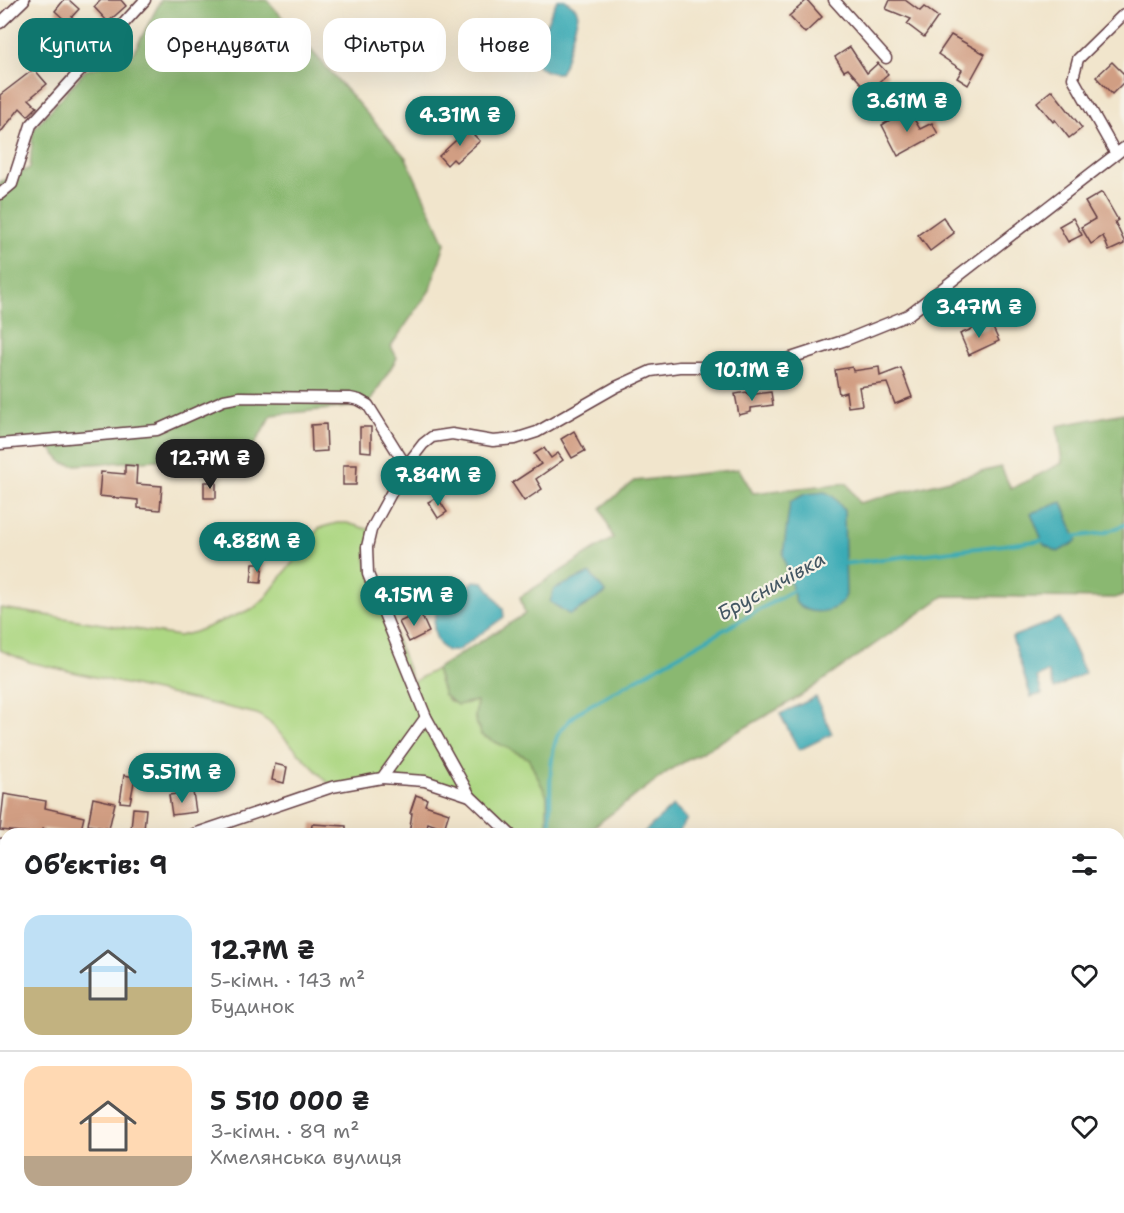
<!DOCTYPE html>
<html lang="uk">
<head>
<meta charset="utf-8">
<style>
  body { margin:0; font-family:"Shantell Sans",sans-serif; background:#f6f6f6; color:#202124; height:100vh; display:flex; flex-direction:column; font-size:22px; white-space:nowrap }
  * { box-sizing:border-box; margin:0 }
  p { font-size:20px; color:#757577 }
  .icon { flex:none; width:33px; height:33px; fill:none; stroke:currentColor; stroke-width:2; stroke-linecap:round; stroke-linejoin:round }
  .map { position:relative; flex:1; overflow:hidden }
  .drawer { position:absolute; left:0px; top:828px; width:1125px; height:386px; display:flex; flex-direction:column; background:#fff; border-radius:18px 18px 0 0; box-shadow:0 6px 24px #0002 }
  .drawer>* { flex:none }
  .banner { position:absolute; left:18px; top:18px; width:600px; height:54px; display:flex; gap:12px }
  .price { position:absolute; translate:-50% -51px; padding:0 14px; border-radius:21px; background:#0f766e; color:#fff; font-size:20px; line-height:39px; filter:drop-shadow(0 2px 3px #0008) }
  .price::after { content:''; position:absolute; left:50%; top:36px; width:18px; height:14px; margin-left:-9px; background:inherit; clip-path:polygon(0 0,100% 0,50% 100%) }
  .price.selected { background:#222; color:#fff }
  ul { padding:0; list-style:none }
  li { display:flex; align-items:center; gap:18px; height:150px; padding:0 24px }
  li+li { border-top:2px solid #e0e0e0 }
  li span { display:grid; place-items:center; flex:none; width:168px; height:120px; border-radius:18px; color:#555 }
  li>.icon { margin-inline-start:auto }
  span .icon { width:72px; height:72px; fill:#fffc; stroke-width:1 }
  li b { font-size:26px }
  h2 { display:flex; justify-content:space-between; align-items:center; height:72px; padding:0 24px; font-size:26px }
  .pill { padding:0 21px; border-radius:18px; background:#fff; box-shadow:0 6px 24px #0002; font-size:21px; line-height:54px }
  .pill.selected { background:#0f766e; color:#fff }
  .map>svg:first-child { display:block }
  .green { fill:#add783; stroke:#7c7b57; stroke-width:1.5 }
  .forest { fill:#8ab871; stroke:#6a6c4e; stroke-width:1.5 }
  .water { fill:#3aabb6; stroke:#426570; stroke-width:1.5 }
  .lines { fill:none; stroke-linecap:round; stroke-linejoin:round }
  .stream { stroke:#3aabb6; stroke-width:4 }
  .building { fill:#d19e83 }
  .minor-casing { stroke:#633d43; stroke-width:13 }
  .minor { stroke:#fff; stroke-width:10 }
  .labels { text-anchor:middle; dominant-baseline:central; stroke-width:4.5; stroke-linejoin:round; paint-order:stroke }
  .water-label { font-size:20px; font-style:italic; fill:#445763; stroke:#f7f3e8 }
</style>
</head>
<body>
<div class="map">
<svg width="1124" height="1213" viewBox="0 0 1124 1213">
  <rect width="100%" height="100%" fill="#f7f3e8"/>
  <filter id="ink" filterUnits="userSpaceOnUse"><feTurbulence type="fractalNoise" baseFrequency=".0167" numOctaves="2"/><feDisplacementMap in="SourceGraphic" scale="12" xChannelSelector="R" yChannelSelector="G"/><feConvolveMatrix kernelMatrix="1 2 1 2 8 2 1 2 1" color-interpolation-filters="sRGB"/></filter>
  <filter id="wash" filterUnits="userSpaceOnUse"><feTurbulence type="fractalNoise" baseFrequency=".008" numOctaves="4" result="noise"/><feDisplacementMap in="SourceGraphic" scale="24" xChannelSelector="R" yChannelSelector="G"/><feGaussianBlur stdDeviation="1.35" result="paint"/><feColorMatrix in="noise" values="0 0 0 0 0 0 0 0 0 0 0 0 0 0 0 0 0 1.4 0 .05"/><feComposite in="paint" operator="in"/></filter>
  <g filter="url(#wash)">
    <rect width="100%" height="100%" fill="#f1e5cc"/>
    <path class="green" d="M337,523H347L371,530L366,561L413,682L436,669C444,695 445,712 477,700L475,719L481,735L528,758L547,796V834H513L470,796L394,779L332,787L269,722L257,714L29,662L0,650V608L166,634L179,636L195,632L254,608L266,597L319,528Z"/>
    <g class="forest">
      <path d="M161,0H267L406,158L445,243L430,290L391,346L397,358L368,405L272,415L250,452L242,455L74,465L63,463L43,440L0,444V182L30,168L33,130L86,70L130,59Z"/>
      <path d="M1124,413V595L1115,598L944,596L799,697L670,770L584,834H547V796L528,758L481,735L475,718L477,701L457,705L444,695L436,669L525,614L520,597L613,538L601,508L635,481L739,469L753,493L847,483L859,503L1001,467L1011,489L1062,463L1057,426Z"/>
    </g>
    <g class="water">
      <path d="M557,0H565L576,8L578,15L564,66L560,73C546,74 539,68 531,57Z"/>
      <path d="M825,492L833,496L844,510L846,595C838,614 810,617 796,603L783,555L790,502L805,494Z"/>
      <path d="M1062,502L1077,541L1058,552L1044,545L1031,513Z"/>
      <path d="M590,573L606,593L570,615L550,602L554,589Z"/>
      <path d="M474,581L484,582L503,609L504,617L457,651H447C434,643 431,624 437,611Z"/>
      <path d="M1060,618L1085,673L1054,689L1048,672L1037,677L1042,694L1031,697L1012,637Z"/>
      <path d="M816,697L832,734L799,750L780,714Z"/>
      <path d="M673,806L687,819L678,834L643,833Z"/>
    </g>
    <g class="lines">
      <g class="stream">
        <path d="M1071,537L1104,533L1124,525"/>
        <path d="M842,564L1045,540"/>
        <path d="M550,834C551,807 547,759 558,735C563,725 572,718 580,711L796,589"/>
        <path d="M312,1213L317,1208"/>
      </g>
    </g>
    <g id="blocks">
      <g class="building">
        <path d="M64,0H69L79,9L67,22L55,11Z"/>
        <path d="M101,0H121L126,6L108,22L94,7Z"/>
        <path d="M807,0L822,17L805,33L789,16Z"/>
        <path d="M890,0H905L920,11L924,7L938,17L924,37L907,24L911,19L886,9Z"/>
        <path d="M58,34L78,55L71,61L51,40Z"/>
        <path d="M951,35L985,54L968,85L957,78L962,70L938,54Z"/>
        <path d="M850,47L867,73L878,63L888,74L868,91L848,69L844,71L835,57Z"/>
        <path d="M1112,62L1124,74V82L1112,94L1096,77Z"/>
        <path d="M34,69L47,84L29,99L37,107L28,116L20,108L0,133V95Z"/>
        <path d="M1052,90L1082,128L1069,138L1055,120L1053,122L1037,102Z"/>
        <path d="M908,109L920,129L932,123L938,134L898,156L882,125Z"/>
        <path d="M468,129L480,141L456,162L453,159L447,165L439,156Z"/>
        <path d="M1102,192L1118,220L1115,222L1124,241V244L1109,251L1103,236L1091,244L1081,227L1095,219L1085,202Z"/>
        <path d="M943,217L954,233L930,251L918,235Z"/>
        <path d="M1073,218L1082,235L1068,242L1059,226Z"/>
        <path d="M992,326L999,341L969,355L960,334L977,327L979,331Z"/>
        <path d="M852,367L853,371L879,367L880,376L901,368L912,397L895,404L887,383L859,387L862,405L848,407L846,392L839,394L835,370Z"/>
        <path d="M747,392L748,395L771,392L773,405L751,408V412L739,415L735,394Z"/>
        <path d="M326,424L327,451L312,452L311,425Z"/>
        <path d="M360,427H371V452L360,451Z"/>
        <path d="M574,431L585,451L572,458L561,439Z"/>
        <path d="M544,448L551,458L558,453L563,460L536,479L542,489L524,501L512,483L541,464L534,454Z"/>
        <path d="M125,465L137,466L136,484L162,486L160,510L138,508V500L99,496L101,472L125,474Z"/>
        <path d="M343,465H357L356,485H343Z"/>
        <rect x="204" y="482" width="12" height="16"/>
        <path d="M437,497L447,512L438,518L428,502Z"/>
        <path d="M253,563H263L261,583L251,582Z"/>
        <path d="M420,612L429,632L409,642L399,622Z"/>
        <path d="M275,764L287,767L284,783L272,780Z"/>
        <path d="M124,775L135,777L130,803L120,802Z"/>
        <path d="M193,792L196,812L172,815L169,795Z"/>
        <path d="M4,794L46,801L45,808L84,817L80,834L43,829L42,834L0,830Z"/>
        <path d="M416,795L427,799L425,805L449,813L444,829L428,823L426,834H409L412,813H410Z"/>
        <path d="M93,798L115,803L109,829L88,825Z"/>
        <path d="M133,808L146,809L144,830L131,829Z"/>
        <path d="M312,824L346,826V834H311Z"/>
      </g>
    </g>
  </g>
  <g filter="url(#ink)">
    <use href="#blocks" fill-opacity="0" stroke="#633d43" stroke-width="1.5"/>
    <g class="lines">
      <defs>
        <g id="minor">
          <path d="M834,0L886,58"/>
          <path d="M0,23L24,0"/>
          <path d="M1116,154L1073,78L1078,59L1124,14"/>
          <path d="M0,194L12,184L31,125L145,0"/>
          <path d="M0,444L157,430L224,400L240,397L350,398L359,400L368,405L406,466"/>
          <path d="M382,778L425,781L470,796L510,834"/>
          <path d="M470,796L426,717L368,574L367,547L371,530L406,466L423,444L432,437L452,434L493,441L515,439L537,432L616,387L651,371L679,367H763L846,340L908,315L1124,148"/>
          <path d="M194,834L332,787L382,778L426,717"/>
          <path d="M0,844H6"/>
          <path d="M1119,878L1124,874"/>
          <path d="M0,1095L6,1092"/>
          <path d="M236,1208L238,1213"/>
          <path d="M773,1208L774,1213"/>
          <path d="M869,1208L872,1213"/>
        </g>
      </defs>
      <use href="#minor" class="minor-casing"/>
      <use href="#minor" class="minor"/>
    </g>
  </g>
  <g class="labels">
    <g class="water-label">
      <text transform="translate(771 586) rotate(-29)">Брусничівка</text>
    </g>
  </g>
</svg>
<b class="price" style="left:907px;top:133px">3.61M ₴</b>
<b class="price" style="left:460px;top:147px">4.31M ₴</b>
<b class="price" style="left:979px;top:339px">3.47M ₴</b>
<b class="price" style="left:752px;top:402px">10.1M ₴</b>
<b class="price selected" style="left:210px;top:490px">12.7M ₴</b>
<b class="price" style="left:438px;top:507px">7.84M ₴</b>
<b class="price" style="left:257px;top:573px">4.88M ₴</b>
<b class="price" style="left:414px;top:627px">4.15M ₴</b>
<b class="price" style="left:182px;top:804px">5.51M ₴</b>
<div class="banner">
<a class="pill selected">Купити</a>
<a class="pill">Орендувати</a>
<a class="pill">Фільтри</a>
<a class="pill">Нове</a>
</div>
<section class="drawer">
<h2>Об’єктів: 9<svg class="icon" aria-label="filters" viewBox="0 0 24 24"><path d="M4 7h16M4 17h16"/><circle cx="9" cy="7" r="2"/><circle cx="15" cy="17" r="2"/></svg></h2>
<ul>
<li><span style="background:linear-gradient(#bfe0f5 60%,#c2b280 0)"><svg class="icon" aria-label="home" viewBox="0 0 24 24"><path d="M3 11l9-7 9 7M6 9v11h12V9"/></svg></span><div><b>12.7M ₴</b><p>5-кімн. · 143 m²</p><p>Будинок</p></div><svg class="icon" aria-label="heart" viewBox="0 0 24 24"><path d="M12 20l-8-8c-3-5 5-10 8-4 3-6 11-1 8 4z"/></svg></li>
<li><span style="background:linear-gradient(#ffd9b3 75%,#b9a48a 0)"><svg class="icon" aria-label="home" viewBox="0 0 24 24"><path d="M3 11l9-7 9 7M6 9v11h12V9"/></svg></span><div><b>5 510 000 ₴</b><p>3-кімн. · 89 m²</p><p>Хмелянська вулиця</p></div><svg class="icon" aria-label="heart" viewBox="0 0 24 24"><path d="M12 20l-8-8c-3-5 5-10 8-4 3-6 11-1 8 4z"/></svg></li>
</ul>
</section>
</div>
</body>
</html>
